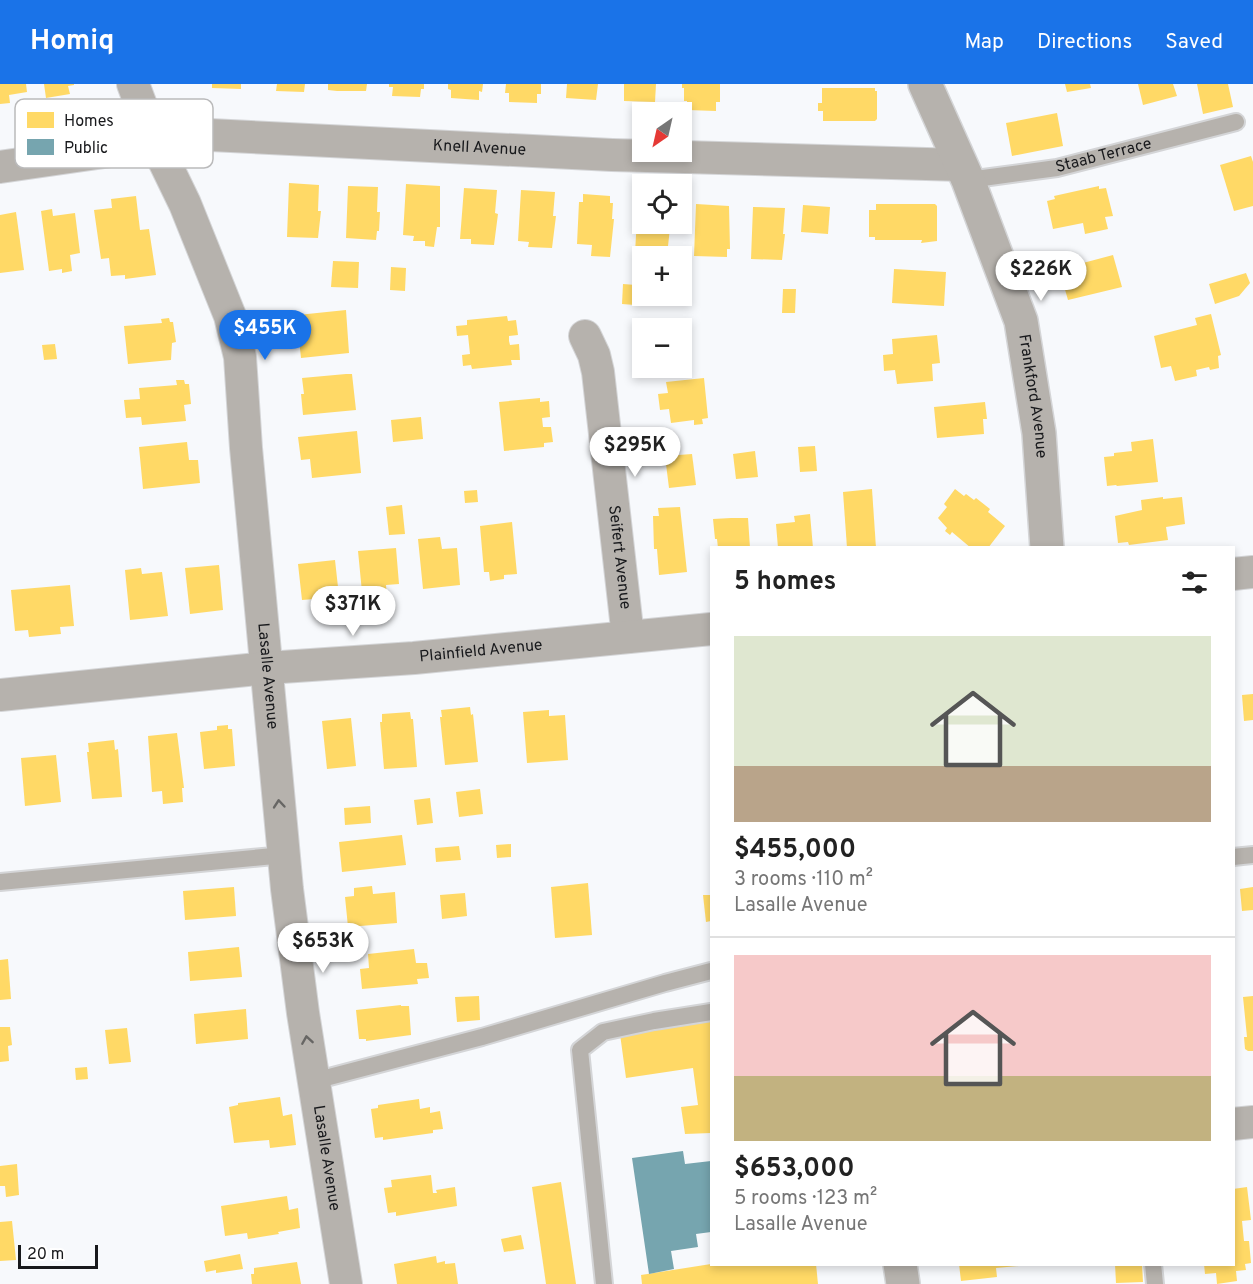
<!DOCTYPE html>
<html lang="en">
<head>
<meta charset="utf-8">
<style>
  body { margin:0; font-family:Overpass,sans-serif; background:#f2f2f2; color:#222; height:100vh; display:flex; flex-direction:column; font-size:22px; white-space:nowrap }
  * { box-sizing:border-box; margin:0 }
  p { font-size:20px; color:#767676 }
  .icon { flex:none; width:33px; height:33px; fill:none; stroke:currentColor; stroke-width:2; stroke-linecap:round; stroke-linejoin:round }
  .map { position:relative; flex:1; overflow:hidden }
  .panel { position:absolute; left:710px; top:462px; width:525px; height:720px; display:flex; flex-direction:column; background:#fff; border-radius:0px; box-shadow:0 3px 9px #0003 }
  .panel>* { flex:none }
  .needle { width:39px; rotate:214deg }
  .tools { position:absolute; left:632px; top:18px; display:grid; gap:12px }
  .tools a { display:grid; place-items:center; width:60px; height:60px; border-radius:0px; background:#fff; box-shadow:0 3px 9px #0003; font-size:30px }
  .scale { position:absolute; left:18px; bottom:15px; width:80px; box-sizing:border-box; padding-left:6px; border:3px solid #18191c; border-top:0; font-size:16px; line-height:21px; white-space:nowrap; color:#18191c; -webkit-text-stroke:4px #fff; paint-order:stroke }
  .price { position:absolute; translate:-50% -51px; padding:0 14px; border-radius:21px; background:#fff; color:#222; font-size:20px; line-height:39px; filter:drop-shadow(0 2px 3px #0008) }
  .price::after { content:''; position:absolute; left:50%; top:36px; width:18px; height:14px; margin-left:-9px; background:inherit; clip-path:polygon(0 0,100% 0,50% 100%) }
  .price.on { background:#1a73e8; color:#fff }
  ul { padding:0; list-style:none }
  li { display:grid; align-content:center; gap:12px; height:318px; padding:0 24px }
  li+li { border-top:2px solid #e0e0e0 }
  li span { display:grid; place-items:center; height:186px; border-radius:0px; color:#555 }
  li>.icon { margin-inline-start:auto }
  span .icon { width:108px; height:108px; fill:#fffc; stroke-width:1 }
  li b { font-size:26px }
  h2 { display:flex; justify-content:space-between; align-items:center; height:72px; padding:0 24px; font-size:26px }
  header { display:flex; align-items:center; gap:36px; box-sizing:border-box; height:84px; padding:0 30px; background:#1a73e8; color:#fff }
  header strong { font-size:28px }
  nav { display:flex; gap:33px; margin-inline-start:auto; font-size:21px }
  .map>svg:first-child { display:block }
  .homes { fill:#ffd966 }
  .public { fill:#76a5af }
  .lines { fill:none; stroke-linecap:round; stroke-linejoin:round }
  .service-casing { stroke:#d4d5d7; stroke-width:20 }
  .minor-casing { stroke:#d4d5d7; stroke-width:34 }
  .tertiary-casing { stroke:#d4d5d7; stroke-width:36 }
  .service { stroke:#b6b2ad; stroke-width:16 }
  .minor { stroke:#b6b2ad; stroke-width:32 }
  .tertiary { stroke:#b6b2ad; stroke-width:33 }
  .oneway { stroke:#676664 }
  .labels { text-anchor:middle; dominant-baseline:central; stroke-width:6; stroke-linejoin:round; paint-order:stroke }
  .street-label { font-size:16px; fill:#18191c; stroke:#fff }
  .key { fill:#fff; stroke:#bababb; stroke-width:1.5 }
  .key-label { font-size:16px; fill:#18191c }
</style>
</head>
<body>
<header>
<strong>Homiq</strong>
<nav><a>Map</a><a>Directions</a><a>Saved</a></nav>
</header>
<div class="map">
<svg width="1253" height="1200" viewBox="0 0 1253 1200">
  <rect width="100%" height="100%" fill="#f7f9fc"/>
  <g class="homes">
    <path d="M0,0H26L27,8L9,11L10,19L0,20Z"/>
    <path d="M44,0H74V1L68,2L70,10L46,14Z"/>
    <path d="M212,0H241V5L212,4Z"/>
    <path d="M277,0H305L304,8L276,7Z"/>
    <path d="M328,0H367L366,7H337L328,6Z"/>
    <path d="M389,0H424V5H421L420,13L392,12L393,3H389Z"/>
    <path d="M448,0H483L482,8L479,7V16L451,14V6L448,5Z"/>
    <path d="M506,0H541V10H537V19L509,18V9H505Z"/>
    <path d="M567,0H598L596,16L566,14Z"/>
    <path d="M624,0H656L655,18L624,17Z"/>
    <path d="M682,0H720V18H716V27L687,26V17H684V4H682Z"/>
    <path d="M1065,0H1090L1091,4L1067,8Z"/>
    <path d="M1138,0H1173L1177,12L1143,21Z"/>
    <path d="M1197,0H1228L1233,23L1203,30Z"/>
    <path d="M822,4H875V7H877V35L875,37H823V27H818V19H822Z"/>
    <path d="M1057,29L1063,62L1012,72L1006,39Z"/>
    <path d="M1251,72L1253,78V122L1234,127L1220,81Z"/>
    <path d="M289,99L319,101L318,127H321L318,154L287,153Z"/>
    <path d="M406,100L440,102V143H437L434,163L425,162V157H413L414,152L403,151Z"/>
    <path d="M348,102L378,103L377,128H380L379,147H377L376,156L346,154Z"/>
    <path d="M1099,102V105L1106,104L1113,132L1105,133L1108,145L1085,150L1083,139L1053,145L1047,117L1055,115L1054,112Z"/>
    <path d="M464,104L497,106L495,129L498,130L494,161L471,160V155H460Z"/>
    <path d="M521,106L555,108L553,132H556L552,164L528,163L529,158L518,157Z"/>
    <path d="M583,110L610,112V119H613L612,135H614L610,173L591,172L592,161L577,160L579,118H583Z"/>
    <path d="M136,112L140,146L149,145L156,191L125,195V191L111,192L109,174L101,175L94,126L112,124L111,115Z"/>
    <path d="M638,117H642V140H668L667,144H670L667,171L635,169Z"/>
    <path d="M696,120L729,122L730,165H727V173L694,172Z"/>
    <path d="M876,120H935L937,122V157L921,159L922,156H875V153H869V126H876Z"/>
    <path d="M803,121L830,123L828,150L801,148Z"/>
    <path d="M753,123L785,124L783,150H785L782,176L751,175Z"/>
    <path d="M52,125L53,132L75,129L80,169L70,171L72,187L62,189V185L49,187L41,127Z"/>
    <path d="M16,128L24,186L0,189V131Z"/>
    <path d="M1113,171L1122,203L1068,216L1060,188L1069,186L1068,183Z"/>
    <path d="M333,177L359,178L358,204L331,203Z"/>
    <path d="M391,183L406,184L405,207L390,206Z"/>
    <path d="M894,185L946,188L944,222L892,219Z"/>
    <path d="M1246,189L1250,199L1239,212L1215,220L1209,200Z"/>
    <path d="M623,200L636,201L635,221L622,220Z"/>
    <path d="M783,205H796L795,229H782Z"/>
    <path d="M346,226L349,269L301,274L299,255L290,256L288,232Z"/>
    <path d="M1211,230L1221,271L1218,272L1219,284L1210,286L1209,283L1196,286L1197,292L1175,297L1171,282L1161,284L1154,252L1197,241L1195,234Z"/>
    <path d="M507,232L508,237L516,236L518,251L509,252V257L510,261L519,260L520,276H511L512,281L472,285L471,281L463,282L462,271L470,270L468,251L457,252L456,242L467,241V236Z"/>
    <path d="M169,234L170,238H173L176,258L172,259L171,276L128,280L124,242L162,239L161,235Z"/>
    <path d="M937,251L940,279L932,280L933,297L897,300L895,286L884,287L883,271L893,270L892,255Z"/>
    <path d="M55,260L57,275L44,276L42,261Z"/>
    <path d="M346,290H352L356,326L303,331L301,310H304L302,294Z"/>
    <path d="M704,294L708,334L702,335L703,340L694,341V336L671,339L669,325L660,326L658,310L668,309L666,298Z"/>
    <path d="M176,296H184L185,300H189L191,320L184,321L186,337L142,341L141,333L126,334L124,316L140,315L139,304L177,301Z"/>
    <path d="M540,314V318L549,317L550,333L542,334L543,343H551L553,358L544,359V363L504,367L499,318Z"/>
    <path d="M985,318L987,335H983L984,350L937,354L934,323Z"/>
    <path d="M421,333L423,355L393,358L391,336Z"/>
    <path d="M357,347L361,389L312,394L310,375L301,376L298,353Z"/>
    <path d="M1153,355L1158,398L1117,402L1116,401L1107,402L1104,373L1114,372V369L1132,367L1131,358Z"/>
    <path d="M187,358L189,376H198L200,399L143,405L139,363Z"/>
    <path d="M815,362L817,387L800,388L798,363Z"/>
    <path d="M755,367L758,393L736,395L733,370Z"/>
    <path d="M692,370L696,401L669,404L665,372Z"/>
    <path d="M872,405L876,464H847L843,408Z"/>
    <path d="M955,405L964,412L966,410L974,416L976,414L990,425L988,428L1005,442L988,464H971L952,448L950,451L945,447L947,444L938,434L947,423L944,420Z"/>
    <path d="M477,406L478,418L465,419L464,407Z"/>
    <path d="M1163,413V415L1182,413L1185,440L1166,443L1168,456L1129,461L1128,458L1118,459L1115,432L1142,426L1141,416Z"/>
    <path d="M402,421L405,450L389,451L386,423Z"/>
    <path d="M680,423L687,488L659,491L657,465H654L653,432H659L658,424Z"/>
    <path d="M810,430L813,464H778L776,440L795,438L794,432Z"/>
    <path d="M731,434H748L750,464H718L717,455H715L713,435Z"/>
    <path d="M512,438L517,490L504,491V495L490,497L489,488H484L480,442Z"/>
    <path d="M440,453L442,465L457,464L460,501L423,505L418,455Z"/>
    <path d="M396,464L399,500L386,501L387,513H376V507L362,508L358,467Z"/>
    <path d="M335,476L339,512L327,513V519L315,520L314,515L302,516L298,480Z"/>
    <path d="M219,481L223,526L190,530L185,484Z"/>
    <path d="M141,484L142,490L162,488L168,532L130,536L125,486Z"/>
    <path d="M70,501L74,542L60,543L61,550L29,553L28,546L15,547L11,506Z"/>
    <path d="M1253,610V636L1244,637L1242,611Z"/>
    <path d="M470,623L471,631L473,630L478,678L445,681L440,633H442L441,626Z"/>
    <path d="M549,626V632L565,631L568,676L527,679L523,628Z"/>
    <path d="M410,628L411,635H413L417,683L384,685L380,638H382V630Z"/>
    <path d="M351,634L356,682L327,685L322,637Z"/>
    <path d="M228,641V645H232L235,682L204,685L200,648L217,646V642Z"/>
    <path d="M177,649L184,704H182L183,718L163,720L162,707L152,708L148,652Z"/>
    <path d="M114,656L115,666L118,665L122,713L92,715L87,668H89L88,659Z"/>
    <path d="M56,671L61,718L25,722L21,674Z"/>
    <path d="M480,705L483,730L459,733L456,708Z"/>
    <path d="M430,714L433,739L417,741L414,716Z"/>
    <path d="M370,722L371,739L345,741L344,724Z"/>
    <path d="M402,751L406,781L342,788L339,758Z"/>
    <path d="M511,760V773L497,774L496,761Z"/>
    <path d="M459,762L461,776L436,778L435,764Z"/>
    <path d="M588,799L592,851L555,854L551,803Z"/>
    <path d="M372,802L373,810L395,808L397,839L348,843L345,813L354,812V804Z"/>
    <path d="M234,803L236,832L185,836L183,807Z"/>
    <path d="M1253,803V826L1242,827L1240,805Z"/>
    <path d="M465,809L467,832L442,835L440,811Z"/>
    <path d="M703,811H711V837L706,838Z"/>
    <path d="M239,863L242,893L190,897L188,868Z"/>
    <path d="M414,865L416,879H427L429,894L417,895L418,900L362,905L360,885L369,884L368,870Z"/>
    <path d="M8,875L11,915L0,916V876Z"/>
    <path d="M479,912L480,936L457,938L455,913Z"/>
    <path d="M1253,912V967H1248L1245,965L1244,953H1247L1243,913Z"/>
    <path d="M401,921V922H409L411,951L366,957V955H359L356,926Z"/>
    <path d="M246,925L248,955L196,960L194,930Z"/>
    <path d="M711,934V1049L685,1050L681,1023L698,1021L693,984L626,994L620,950L686,940V937Z"/>
    <path d="M0,943H10L12,961L8,962L9,977L0,978Z"/>
    <path d="M127,944L131,978L109,980L105,946Z"/>
    <path d="M87,983L88,995L76,996L75,984Z"/>
    <path d="M280,1013L283,1032L292,1030L296,1061L270,1064L269,1056L234,1059L229,1023L238,1021V1019Z"/>
    <path d="M419,1015L420,1025L430,1023V1029L440,1027L443,1045L433,1046V1049L383,1056V1053L375,1054L371,1025L378,1024V1021Z"/>
    <path d="M17,1080L19,1111L6,1113L5,1102H0V1082Z"/>
    <path d="M431,1091L433,1109H437L436,1106L455,1103L457,1122L396,1132V1128L388,1129L384,1104L392,1103L391,1096Z"/>
    <path d="M561,1098L576,1200H546L532,1103Z"/>
    <path d="M1247,1103L1251,1136L1242,1137L1244,1157H1249L1251,1179L1245,1180L1246,1186L1236,1187L1237,1197L1217,1200L1216,1189L1205,1190L1204,1180H1233V1105Z"/>
    <path d="M287,1112L289,1126L298,1124L300,1144L278,1148L279,1150L248,1155L247,1149L225,1152L221,1122Z"/>
    <path d="M12,1137L16,1176L0,1177V1138Z"/>
    <path d="M521,1151L524,1165L504,1168L501,1155Z"/>
    <path d="M240,1170L243,1185L216,1189V1186L206,1188L204,1177Z"/>
    <path d="M436,1172L437,1179L445,1177V1180L455,1179L458,1200H397L394,1180Z"/>
    <path d="M297,1178L301,1200H252L251,1190H254V1184Z"/>
    <path d="M711,1180H816L818,1200H642L641,1191Z"/>
    <path d="M959,1180H1018L1019,1182L996,1184L997,1193L961,1197Z"/>
    <path d="M1115,1180H1142L1143,1198L1116,1199Z"/>
  </g>
  <path class="public" d="M683,1067L685,1080L711,1077V1148L696,1150L698,1163L671,1167L674,1185L649,1190L632,1074Z"/>
  <g class="lines">
    <defs>
      <g id="service">
        <path id="s1" d="M968,96L1057,84L1236,38"/>
        <path d="M1233,773L1253,771"/>
        <path d="M0,798L284,771"/>
        <path d="M314,997L482,953L665,899L711,887"/>
        <path d="M1153,1180L1155,1200"/>
        <path d="M604,1200L580,966L603,948L654,937L711,928"/>
      </g>
      <g id="minor">
        <path id="s2" d="M133,0L154,56L185,120L230,232L240,273L246,364L287,805L303,929L346,1200"/>
        <path id="s3" d="M0,83L132,64L154,56L190,50L612,71L961,81"/>
        <path id="s4" d="M585,252L594,271L598,288L628,553"/>
        <path d="M1233,490L1253,488"/>
        <path id="s5" d="M0,611L267,584L414,574L711,545"/>
        <path d="M1233,1040L1253,1038"/>
      </g>
      <g id="tertiary">
        <path id="s6" d="M925,0L968,96L1021,237L1039,349L1047,464"/>
        <path d="M900,1180L903,1200"/>
      </g>
    </defs>
    <use href="#service" class="service-casing"/>
    <use href="#minor" class="minor-casing"/>
    <use href="#tertiary" class="tertiary-casing"/>
    <use href="#service" class="service"/>
    <use href="#minor" class="minor"/>
    <use href="#tertiary" class="tertiary"/>
  </g>
  <defs><path id="oneway-chevron" d="M-2-3.5L2.5 0L-2 3.5" fill="none" stroke-width="1.6" stroke-linecap="round" stroke-linejoin="round" transform="scale(1.5)"/></defs>
  <g class="oneway">
    <use href="#oneway-chevron" transform="translate(279 720) rotate(-95)"/>
    <use href="#oneway-chevron" transform="translate(307 956) rotate(-99)"/>
  </g>
  <g class="labels">
    <g class="street-label">
      <text stroke="none"><textPath href="#s3" startOffset="483">Knell Avenue</textPath></text>
      <text stroke="none"><textPath href="#s1" startOffset="138">Staab Terrace</textPath></text>
      <text stroke="none"><textPath href="#s6" startOffset="332">Frankford Avenue</textPath></text>
      <text stroke="none"><textPath href="#s4" startOffset="225">Seifert Avenue</textPath></text>
      <text stroke="none"><textPath href="#s5" startOffset="483">Plainfield Avenue</textPath></text>
      <text stroke="none"><textPath href="#s2" startOffset="614">Lasalle Avenue</textPath></text>
      <text stroke="none"><textPath href="#s2" startOffset="1100">Lasalle Avenue</textPath></text>
    </g>
  </g>
  <rect x="15" y="15" width="198" height="69" rx="9" class="key"/>
  <rect x="27" y="28" width="27" height="16" fill="#ffd966"/>
  <rect x="27" y="55" width="27" height="16" fill="#76a5af"/>
  <g class="key-label">
    <text x="64" y="42">Homes</text>
    <text x="64" y="69">Public</text>
  </g>
</svg>
<div class="tools">
<a><svg class="needle" viewBox="-14 -14 28 28"><path d="M0-13l5 13h-10z" fill="#e53935"/><path d="M0 13l5-13h-10z" fill="#767676"/></svg></a>
<a><svg class="icon" aria-label="locate" viewBox="0 0 24 24"><circle cx="12" cy="12" r="6"/><path d="M12 2v4M12 18v4M2 12h4M18 12h4"/></svg></a>
<a>+</a>
<a>−</a>
</div>
<div class="scale">20 m</div>
<b class="price" style="left:1041px;top:218px">$226K</b>
<b class="price on" style="left:265px;top:277px">$455K</b>
<b class="price" style="left:635px;top:394px">$295K</b>
<b class="price" style="left:353px;top:553px">$371K</b>
<b class="price" style="left:323px;top:890px">$653K</b>
<section class="panel">
<h2>5 homes<svg class="icon" aria-label="filters" viewBox="0 0 24 24"><path d="M4 7h16M4 17h16"/><circle cx="9" cy="7" r="2"/><circle cx="15" cy="17" r="2"/></svg></h2>
<ul>
<li><span style="background:linear-gradient(#dfe7d0 70%,#b9a48a 0)"><svg class="icon" aria-label="home" viewBox="0 0 24 24"><path d="M3 11l9-7 9 7M6 9v11h12V9"/></svg></span><div><b>$455,000</b><p>3 rooms · 110 m²</p><p>Lasalle Avenue</p></div></li>
<li><span style="background:linear-gradient(#f6c9c9 65%,#c2b280 0)"><svg class="icon" aria-label="home" viewBox="0 0 24 24"><path d="M3 11l9-7 9 7M6 9v11h12V9"/></svg></span><div><b>$653,000</b><p>5 rooms · 123 m²</p><p>Lasalle Avenue</p></div></li>
</ul>
</section>
</div>
</body>
</html>
